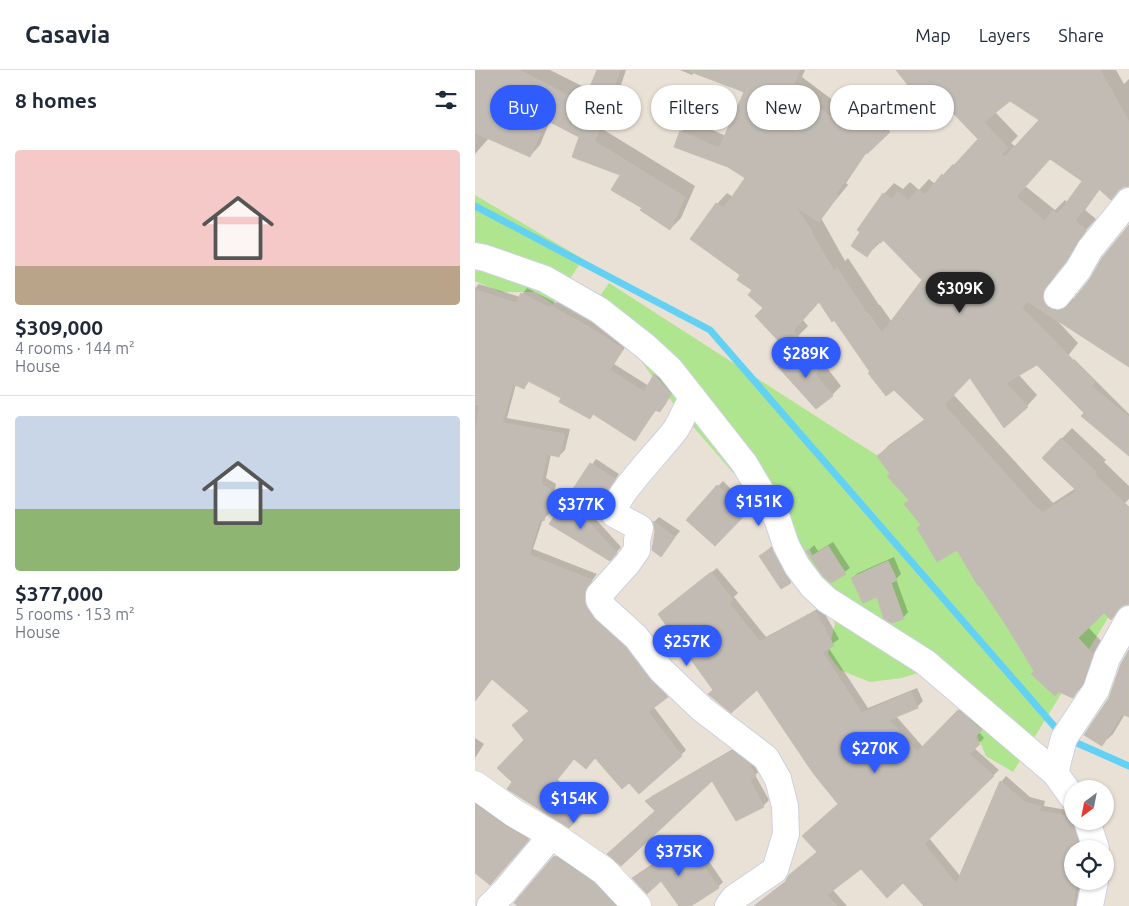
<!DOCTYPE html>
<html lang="en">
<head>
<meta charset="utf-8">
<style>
  body { margin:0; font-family:Ubuntu,sans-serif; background:#f2f2f3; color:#1f2937; height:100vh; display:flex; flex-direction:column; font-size:19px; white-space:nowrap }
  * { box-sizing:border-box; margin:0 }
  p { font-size:16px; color:#747a83 }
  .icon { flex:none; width:28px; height:28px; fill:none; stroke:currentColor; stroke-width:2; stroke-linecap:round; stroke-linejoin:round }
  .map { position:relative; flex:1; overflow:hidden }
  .drawer { display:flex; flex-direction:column; background:#fff; width:475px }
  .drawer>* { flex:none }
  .top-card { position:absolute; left:15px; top:15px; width:475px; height:45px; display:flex; gap:10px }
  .needle { width:32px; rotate:212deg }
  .controls { position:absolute; left:589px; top:710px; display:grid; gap:10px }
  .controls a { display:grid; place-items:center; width:50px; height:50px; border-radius:50%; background:#fff; box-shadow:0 1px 4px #0004; font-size:25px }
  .price { position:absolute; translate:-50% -42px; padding:0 11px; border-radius:18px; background:#2f5bff; color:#fff; font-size:16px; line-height:32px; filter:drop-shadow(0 1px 2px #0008) }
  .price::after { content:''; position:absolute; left:50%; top:30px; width:15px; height:11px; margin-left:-8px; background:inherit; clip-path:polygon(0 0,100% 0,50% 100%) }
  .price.on { background:#222; color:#fff }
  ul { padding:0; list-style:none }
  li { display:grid; align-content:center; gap:10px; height:265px; padding:0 15px }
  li+li { border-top:1px solid #e0e1e3 }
  li span { display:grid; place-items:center; height:155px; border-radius:5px; color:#555 }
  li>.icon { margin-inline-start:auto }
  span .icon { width:90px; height:90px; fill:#fffc; stroke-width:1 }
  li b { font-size:21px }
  h2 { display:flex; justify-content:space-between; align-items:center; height:60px; padding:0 15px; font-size:21px }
  .tag { padding:0 18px; border-radius:22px; background:#fff; box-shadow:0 1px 4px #0004; font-size:18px; line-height:45px }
  .tag.on { background:#2f5bff; color:#fff }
  header { display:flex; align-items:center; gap:30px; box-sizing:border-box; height:70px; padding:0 25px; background:#fff; border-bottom:1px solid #e0e1e3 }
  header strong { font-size:24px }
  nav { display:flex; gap:28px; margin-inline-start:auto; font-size:18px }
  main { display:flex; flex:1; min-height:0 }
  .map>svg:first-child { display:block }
  .green { fill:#afe58f }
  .shadow { fill:#0003; fill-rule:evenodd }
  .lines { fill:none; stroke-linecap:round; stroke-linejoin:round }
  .stream { stroke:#62d1f3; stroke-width:7 }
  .building { fill:#c1bbb4; stroke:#c5bdb1; fill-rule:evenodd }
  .street-casing { stroke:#ccd0e1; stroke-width:28 }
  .secondary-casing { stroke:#ccd0e1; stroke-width:29 }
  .street { stroke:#fff; stroke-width:26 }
  .secondary { stroke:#fff; stroke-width:28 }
</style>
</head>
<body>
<header>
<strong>Casavia</strong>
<nav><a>Map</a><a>Layers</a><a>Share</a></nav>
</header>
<main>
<section class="drawer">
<h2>8 homes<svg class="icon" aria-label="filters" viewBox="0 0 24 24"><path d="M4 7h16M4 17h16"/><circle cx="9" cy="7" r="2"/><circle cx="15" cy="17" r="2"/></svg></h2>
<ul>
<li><span style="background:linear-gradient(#f6c9c9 75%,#b9a48a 0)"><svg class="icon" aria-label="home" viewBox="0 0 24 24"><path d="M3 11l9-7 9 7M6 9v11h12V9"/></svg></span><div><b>$309,000</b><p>4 rooms · 144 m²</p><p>House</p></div></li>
<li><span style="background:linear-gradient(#c9d6e8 60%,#8fb573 0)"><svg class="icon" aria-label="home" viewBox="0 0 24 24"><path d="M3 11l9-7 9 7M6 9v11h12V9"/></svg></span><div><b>$377,000</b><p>5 rooms · 153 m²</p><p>House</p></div></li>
</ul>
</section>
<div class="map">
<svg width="654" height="836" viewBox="0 0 654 836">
  <rect width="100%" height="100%" fill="#eae1d6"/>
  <g class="green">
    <path d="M0,125L108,189L78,234L60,222H26L0,211Z"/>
    <path d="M134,213L381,372L641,535L538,702L511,686L489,635L466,596L427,608L395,612L365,600L353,584L360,554L351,528L310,467L312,432L266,412L201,337L162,286L110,247Z"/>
  </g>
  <g class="shadow">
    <path d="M0,0H75L115,20L124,0H151L144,21L157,27L151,42L140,53L137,52L129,60L220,116L206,148L195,159L168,138L147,104L106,66L75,51L65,75L55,86L14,68L0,84Z"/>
    <path d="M205,0H330L327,7L387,52L408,33L424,50L394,79L371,113L373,115L346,148L370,191L373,188L404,235H405L417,252L449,210L409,169L392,185L409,124L419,113L428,119L435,112L444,120L454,109L460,114L478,94L480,96L504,69L466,0H641L649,14L654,9V115L625,119L610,140L621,149L612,159L601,179L581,204L578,212L590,230L601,228L654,157V295L579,247L603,273L585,296L562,293L544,305L562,325L552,336L495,307L478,324L578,433L601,418L568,388L597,358L631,390L629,392L654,416V429L610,473L654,451V533L649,534L636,548L629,541L613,557L628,573L618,601L608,616L597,627L560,602L530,551L482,479L443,458L447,454L435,430L403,386L414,375L450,349L419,319L397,301L359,249L344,231L328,250L333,256L311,278L279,220L267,205L242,134L252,123L258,127L271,108L206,62L217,51L251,66L271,21L219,2L217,5ZM535,30L566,50L541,77L536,73L543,66L520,42ZM575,88L609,111L593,133L590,130L580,140L550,116Z"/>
    <path d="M4,214L45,227L52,218L81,233L83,231L153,273L139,294L174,316L180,305L185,300L200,318L190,335L185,341L182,339L159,370L119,343L115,347L88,328L55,310L49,318L41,314L32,348L95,359L90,380L84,386L76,384L71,408L81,414L74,444L68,449L58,479L122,504L118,509L114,518L198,621L178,636L211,680L206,685L154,711L120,687L99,688L82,709L112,738L94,756L39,712L51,670L55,641L17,608L0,631V218Z"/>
    <path d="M333,271L351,291L349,294L366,316L357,325L314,288Z"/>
    <path d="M599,289L654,344V384L579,310Z"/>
    <path d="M121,389L144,404L132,423L129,436L124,441L97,422Z"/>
    <path d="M248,411L275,438L240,475L212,449Z"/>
    <path d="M98,424L146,477L140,484L93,429Z"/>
    <path d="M184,447L205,461L186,485L179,452Z"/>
    <path d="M307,468L326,501L315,512L286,486L297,476Z"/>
    <path d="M358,472L375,498L356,512L333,481L339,475L343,481Z"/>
    <path d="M419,487L426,504L421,509L433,542L428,548L402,525L377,508L383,503Z"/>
    <path d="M242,498L263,523L259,527L291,567L346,537L364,569L353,577L393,638L442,618L448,631L442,637L421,646L448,677L489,635L511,654L504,662L509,668L499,678L524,700L454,768L486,807L526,712L531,706L555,727L570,731L569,736L598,741V751H603L608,779H598V811H605L602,836H451L428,812L386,797L357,819L372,836H279L313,810L343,782L364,734L282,618L239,620L190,539Z"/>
    <path d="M654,582V646L650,644L638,664L627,674L635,629Z"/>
    <path d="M0,668L9,674L0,688Z"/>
    <path d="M263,676L286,700L280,705L294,730L289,735L261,750L238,709L181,741L172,731L177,726Z"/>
    <path d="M0,725L58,764L20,808L0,801Z"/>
    <path d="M218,768L248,812L243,817L214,836H205L187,809L159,808L164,803Z"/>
    <path d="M86,781L151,836H42L43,835L41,833Z"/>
  </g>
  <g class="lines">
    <g class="stream">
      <path d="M0,136L235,260L586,664"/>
      <path d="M595,670L654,696"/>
    </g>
  </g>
  <g class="building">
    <path d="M0,0H44L108,33L122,0H145L134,31L148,37L140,54L135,52L131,59L126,57L119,71L210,127L195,160L165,140L167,138L136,120L145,105L97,87L104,67L71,50L55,87L0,63Z"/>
    <path d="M216,0H325L317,18L376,62L396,42L415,62L392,84L391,82L361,124L363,126L344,152L320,136L337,161L336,162L359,201L362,198L393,245L394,244L407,263L447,210L408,170L406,173L403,171L392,187L376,176L385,162L382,160L408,123L417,129L423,122L434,131L443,119L450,125L467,104L469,106L503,69L476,41L462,52L421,0H625L654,52V116L648,117L643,121L636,130L624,119L600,151L611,160L602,171L591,192L570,217L567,224L568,232L573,238L579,241L587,240L593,236L615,209L627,188L654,155V297L552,231L547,238L620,312L616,316L654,347V386L606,346L609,343L562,295L531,313L553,337L529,358L495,308L469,335L563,440L564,439L567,443L602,421L567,388L586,368L621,402L619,404L654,437V534L646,536L636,550L629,543L603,568L618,584L607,613L598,628L584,622L580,626L556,604L559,601L529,552L504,515L503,516L482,480L462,492L442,458L446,455L429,434L434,430L412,406L415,404L402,386L450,350L419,320L411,326L393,303L395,302L359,250L357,252L344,232L318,261L324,267L311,279L280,246L288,238L273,225L277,220L262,210L265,205L215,169L241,133L249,138L270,108L253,97L199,77L205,61L244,78L269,22L216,2ZM535,31L564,50L530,87L526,84L533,78L509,52ZM575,89L607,111L583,144L578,140L570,151L541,127Z"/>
    <path d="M0,220L41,233L46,223L75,238L76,236L114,257L148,279L135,300L169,322L179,304L196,324L185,342L180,340L160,371L118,344L115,349L84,332L86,328L53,311L49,319L38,314L27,353L90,364L84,387L72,384L66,414L76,420L69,451L65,449L54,485L117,510L113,516L109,524L112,538L120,550L150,577L174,609L193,627L173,642L207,686L164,724L154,713L147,719L120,688L111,699L99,689L78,715L107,744L94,758L32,719L37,712L22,698L49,670L37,655L54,641L17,609L0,631V366L5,335L0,334Z"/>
    <path d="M323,279L343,301L340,304L358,326L341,339L303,297Z"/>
    <path d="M115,393L140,409L127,429L124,443L96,422Z"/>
    <path d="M242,415L271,444L240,476L211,450Z"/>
    <path d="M92,428L142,483L135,491L74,454Z"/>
    <path d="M178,451L200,467L186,487L177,480L180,461Z"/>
    <path d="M353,476L371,504L356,513L348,506L331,481L334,479L337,486Z"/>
    <path d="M296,478L309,503L316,513L306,519L284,486Z"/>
    <path d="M413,491L422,510L416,513L429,549L417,553L409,549L402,527L388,533L376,508Z"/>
    <path d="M236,502L258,530L254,533L285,572L340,541L359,576L347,582L387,643L436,622L443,638L414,650L442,682L483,640L507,660L499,668L505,674L494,684L519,706L449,774L481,814L525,711L550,732L566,737L564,741L597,747L598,756L604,776V779H598V811H601L598,836H449L428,813L412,828L386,799L352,825L362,836H279L310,812L314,805L342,782L327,766L363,734L338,703L282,620L256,643L233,624L238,620L183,544Z"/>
    <path d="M654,580V647L647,644L627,676L609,665L634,628L646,594Z"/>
    <path d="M257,681L274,694L281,706L275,710L289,737L261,751L237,711L146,796L132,784L180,741L170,731Z"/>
    <path d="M0,734L30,756L54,770L15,815L0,803Z"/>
    <path d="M212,772L244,818L216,836H204L186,811L172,824L157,808Z"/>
    <path d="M79,786L119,813L141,836H43L39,833Z"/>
  </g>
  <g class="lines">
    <defs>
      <g id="street">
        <path d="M0,186L10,188L70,209L124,240L170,276L195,299L269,393L302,448L311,475L322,496L337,516L352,530L450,592L580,703"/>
        <path d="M582,226L603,200L615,179L654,131"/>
        <path d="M217,327C212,337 207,349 201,359C190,375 136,429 139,444L165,458L162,470V480L152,494L124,525V530L130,539L161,567L186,600L227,639L291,688L303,709L310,736L311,764L300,800L259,828L253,836"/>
        <path d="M598,728L580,703L589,668L621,620L632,588L654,549"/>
        <path d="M612,751L621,779"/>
        <path d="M15,836L30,821L77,765"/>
        <path d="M615,836L620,811"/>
      </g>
      <path id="secondary" d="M0,715L39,743L77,765L129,801L162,836"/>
    </defs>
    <use href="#street" class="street-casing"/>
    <use href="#secondary" class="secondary-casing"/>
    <use href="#street" class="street"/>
    <use href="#secondary" class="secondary"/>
  </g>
</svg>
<div class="controls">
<a><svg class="needle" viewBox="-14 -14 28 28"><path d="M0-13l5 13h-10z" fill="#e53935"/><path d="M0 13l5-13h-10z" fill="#747a83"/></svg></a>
<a><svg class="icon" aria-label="locate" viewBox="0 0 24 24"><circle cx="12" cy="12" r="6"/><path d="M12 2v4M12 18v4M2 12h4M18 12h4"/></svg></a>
</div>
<b class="price on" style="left:485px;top:244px">$309K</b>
<b class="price" style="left:331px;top:309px">$289K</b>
<b class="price" style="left:284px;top:457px">$151K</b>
<b class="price" style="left:106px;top:460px">$377K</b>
<b class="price" style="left:212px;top:597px">$257K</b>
<b class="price" style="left:400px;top:704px">$270K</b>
<b class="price" style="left:99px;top:754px">$154K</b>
<b class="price" style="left:204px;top:807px">$375K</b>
<div class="top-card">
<a class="tag on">Buy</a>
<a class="tag">Rent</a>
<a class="tag">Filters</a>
<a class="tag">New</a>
<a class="tag">Apartment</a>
</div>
</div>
</main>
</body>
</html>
